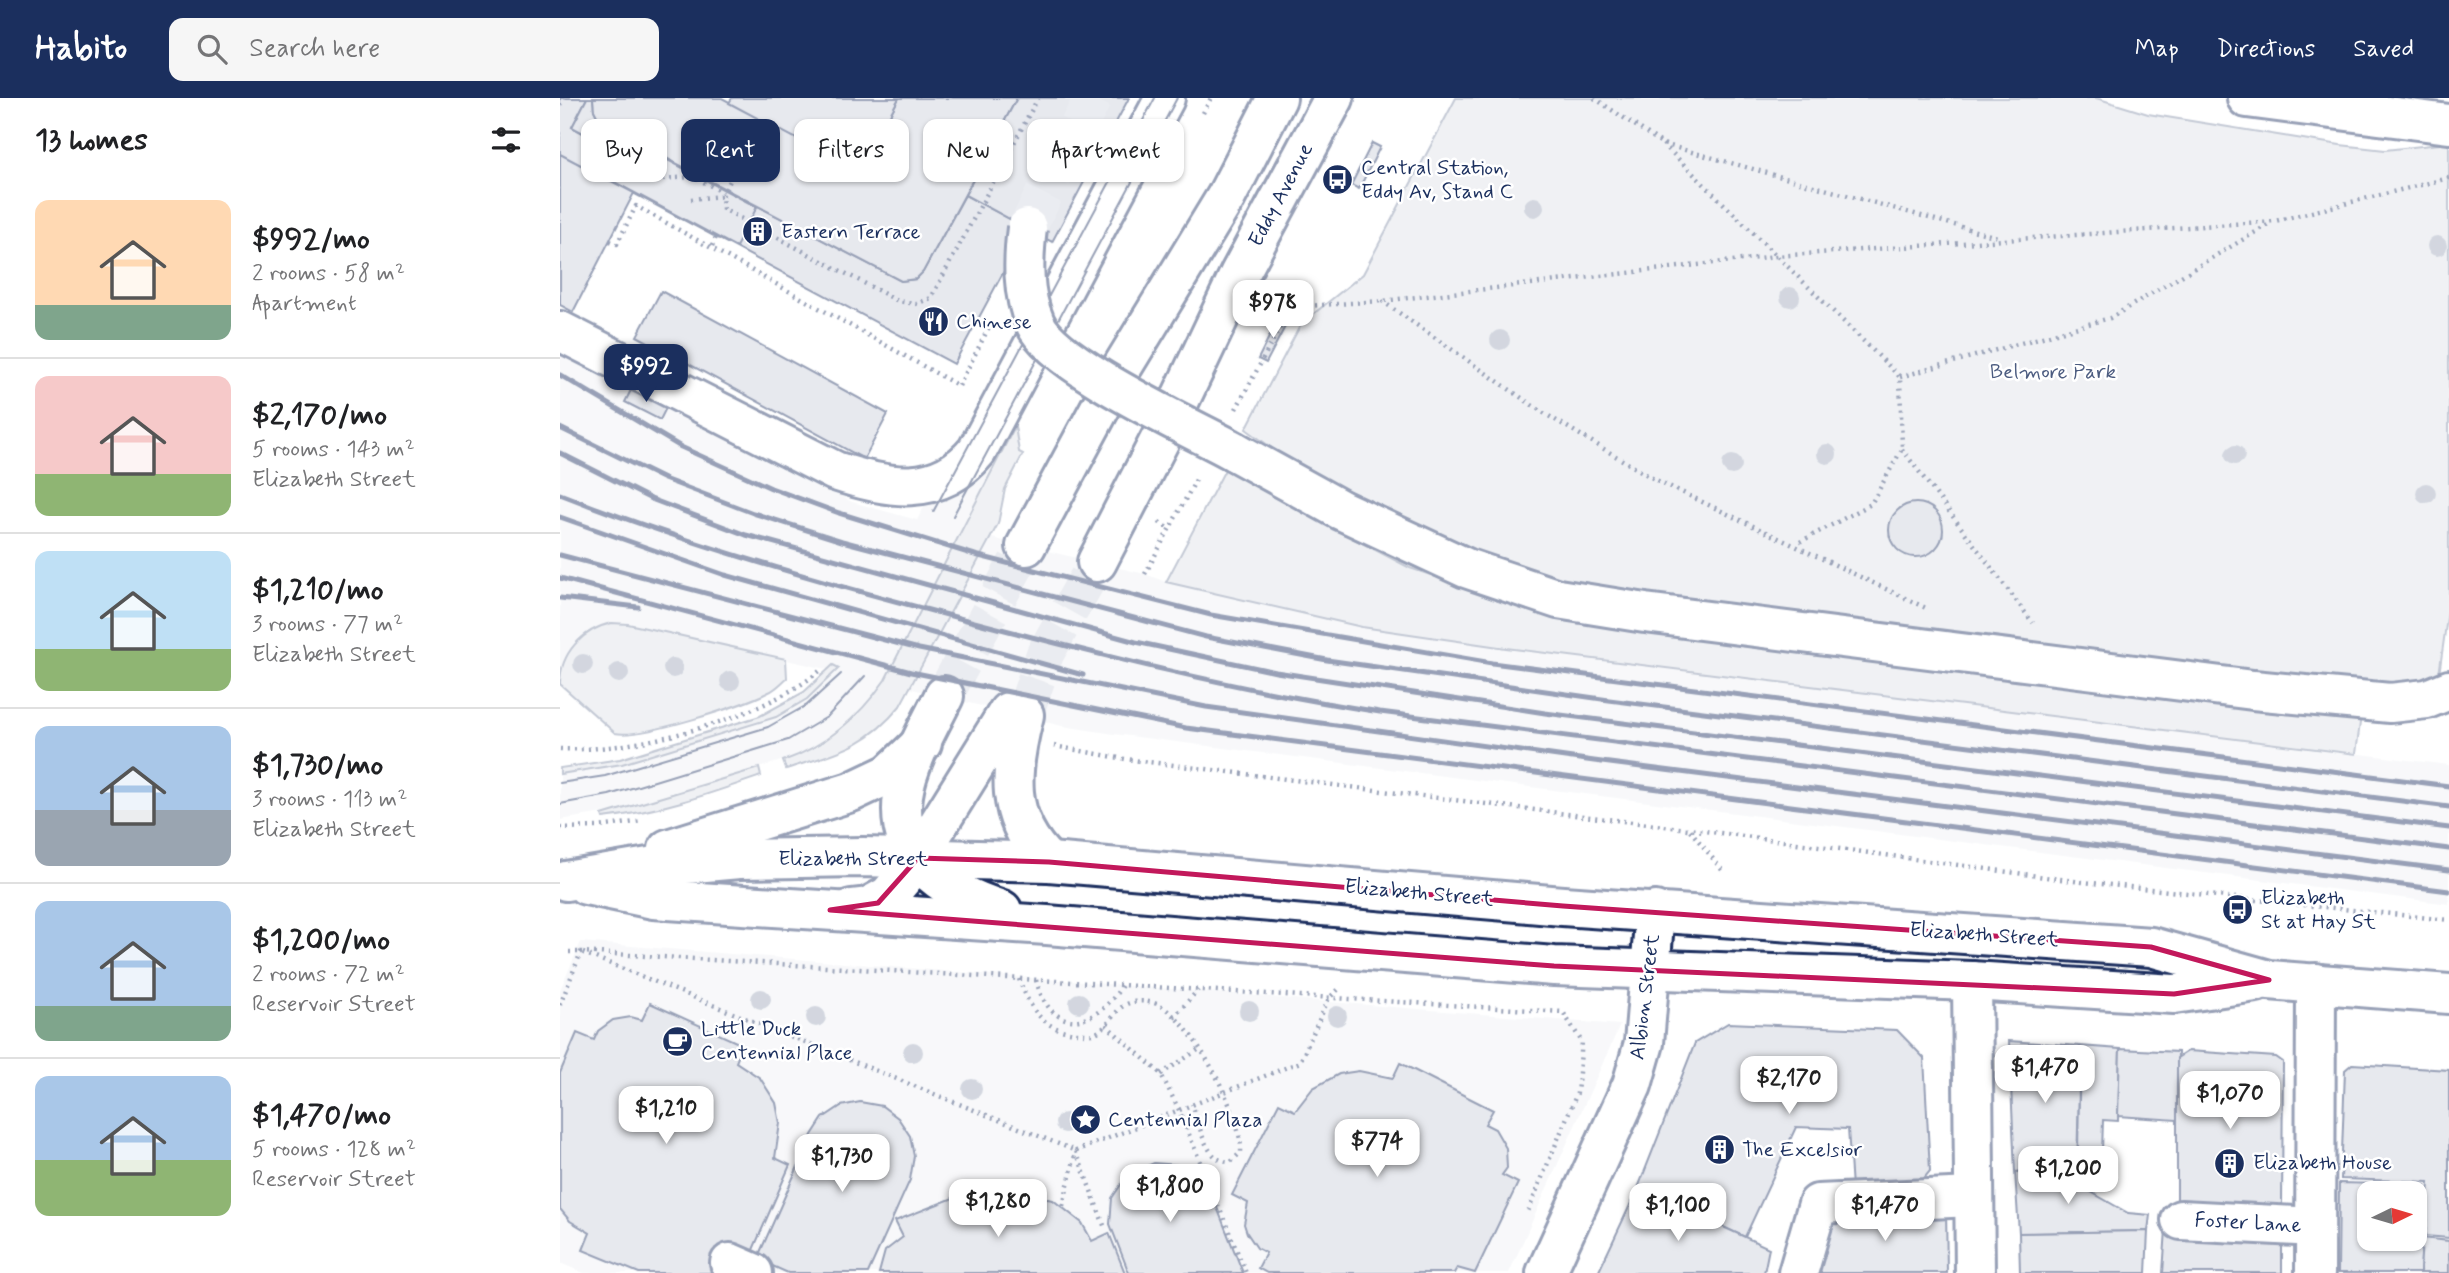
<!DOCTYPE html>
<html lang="en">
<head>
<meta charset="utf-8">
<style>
  body { margin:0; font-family:Mynerve,sans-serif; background:#f6f6f6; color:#202124; height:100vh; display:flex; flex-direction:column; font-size:26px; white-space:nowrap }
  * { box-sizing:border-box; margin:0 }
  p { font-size:23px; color:#757577 }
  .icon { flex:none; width:38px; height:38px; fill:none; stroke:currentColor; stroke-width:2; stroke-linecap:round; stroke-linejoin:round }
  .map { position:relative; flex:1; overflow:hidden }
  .sheet { display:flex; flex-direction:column; background:#fff; width:560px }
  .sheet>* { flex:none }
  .hud { position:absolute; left:21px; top:21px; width:665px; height:63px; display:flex; gap:14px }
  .needle { width:46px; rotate:85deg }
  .tools { position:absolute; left:1797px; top:1083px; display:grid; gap:14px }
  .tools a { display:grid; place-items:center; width:70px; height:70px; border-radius:14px; background:#fff; box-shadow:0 2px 5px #0004; font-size:35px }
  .price { position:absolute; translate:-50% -60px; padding:0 16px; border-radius:14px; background:#fff; color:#222; font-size:23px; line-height:46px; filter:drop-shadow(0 2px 4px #0008) }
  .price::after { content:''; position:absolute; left:50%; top:42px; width:21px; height:16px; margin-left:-10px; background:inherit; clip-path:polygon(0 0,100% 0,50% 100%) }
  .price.current { background:#1b2f5e; color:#fff }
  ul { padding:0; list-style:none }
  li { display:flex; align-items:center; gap:21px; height:175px; padding:0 35px }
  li+li { border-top:2px solid #e0e0e0 }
  li span { display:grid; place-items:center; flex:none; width:196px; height:140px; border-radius:14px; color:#555 }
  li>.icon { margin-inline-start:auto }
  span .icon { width:84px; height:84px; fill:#fffc; stroke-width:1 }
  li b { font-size:30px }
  h2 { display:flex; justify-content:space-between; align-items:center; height:84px; padding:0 35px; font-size:30px }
  .chip { padding:0 24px; border-radius:14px; background:#fff; box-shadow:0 2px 5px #0004; font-size:24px; line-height:63px }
  .chip.current { background:#1b2f5e; color:#fff }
  header { display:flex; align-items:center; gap:42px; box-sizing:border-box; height:98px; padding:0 35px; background:#1b2f5e; color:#fff }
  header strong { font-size:33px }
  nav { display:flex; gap:38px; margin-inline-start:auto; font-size:24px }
  .search { width:490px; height:63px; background:#f6f6f6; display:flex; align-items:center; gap:18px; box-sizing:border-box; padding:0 24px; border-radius:14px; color:#757577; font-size:26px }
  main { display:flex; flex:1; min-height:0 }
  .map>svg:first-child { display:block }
  .built { fill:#eff0f4 }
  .green { fill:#dee1e7; stroke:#7c88a2; stroke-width:2 }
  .building { fill:#caceda; stroke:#1b2f5e; stroke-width:2; fill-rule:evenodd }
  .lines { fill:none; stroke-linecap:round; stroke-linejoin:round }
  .minor-tunnel { stroke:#d1d5df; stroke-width:38; stroke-dasharray:38 19; stroke-linecap:butt }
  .major-tunnel { stroke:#d1d5df; stroke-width:38; stroke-dasharray:38 19; stroke-linecap:butt }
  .minor-casing { stroke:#1b2f5e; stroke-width:44 }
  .major-casing { stroke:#1b2f5e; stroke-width:44 }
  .path { stroke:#1b2f5e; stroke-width:4.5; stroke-dasharray:2 5; stroke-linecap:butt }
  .minor { stroke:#fff; stroke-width:38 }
  .major { stroke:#fff; stroke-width:38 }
  .tram { stroke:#1b2f5e; stroke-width:2 }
  .rail { stroke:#1b2f5e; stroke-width:5 }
  .minor-bridge-casing { stroke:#1b2f5e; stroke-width:44; stroke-linecap:butt }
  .minor-bridge { stroke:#fff; stroke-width:38 }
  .tree { fill:#9da5b9 }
  .marked { fill:none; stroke:#c2185b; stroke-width:5; stroke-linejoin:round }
  .labels { text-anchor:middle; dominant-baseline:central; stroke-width:5; stroke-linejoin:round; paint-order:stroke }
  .poi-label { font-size:21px; fill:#1b2f5e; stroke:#fff; text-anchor:start }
  .street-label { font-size:21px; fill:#1b2f5e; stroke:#fff }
  .park-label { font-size:21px; fill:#4c5c80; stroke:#fff }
</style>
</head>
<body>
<header>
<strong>Habito</strong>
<div class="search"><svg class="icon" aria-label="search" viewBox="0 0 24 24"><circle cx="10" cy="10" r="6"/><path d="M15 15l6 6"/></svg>Search here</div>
<nav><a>Map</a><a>Directions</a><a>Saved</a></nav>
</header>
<main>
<section class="sheet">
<h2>13 homes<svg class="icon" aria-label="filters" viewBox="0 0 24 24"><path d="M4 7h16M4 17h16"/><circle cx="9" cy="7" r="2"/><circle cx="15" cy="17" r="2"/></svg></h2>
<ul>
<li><span style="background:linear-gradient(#ffd9b3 75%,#7fa58c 0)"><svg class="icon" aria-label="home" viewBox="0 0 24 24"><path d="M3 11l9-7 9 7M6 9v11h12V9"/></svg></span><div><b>$992/mo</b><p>2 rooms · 58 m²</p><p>Apartment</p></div></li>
<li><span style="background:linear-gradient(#f6c9c9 70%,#8fb573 0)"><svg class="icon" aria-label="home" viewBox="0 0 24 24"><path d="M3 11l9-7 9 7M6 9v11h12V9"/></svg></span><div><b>$2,170/mo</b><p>5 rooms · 143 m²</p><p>Elizabeth Street</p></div></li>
<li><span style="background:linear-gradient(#bfe0f5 70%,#8fb573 0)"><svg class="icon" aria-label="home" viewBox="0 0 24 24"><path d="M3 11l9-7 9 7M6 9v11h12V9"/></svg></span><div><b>$1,210/mo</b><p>3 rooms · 77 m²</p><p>Elizabeth Street</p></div></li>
<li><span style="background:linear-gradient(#a9c7e8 60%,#9aa5b1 0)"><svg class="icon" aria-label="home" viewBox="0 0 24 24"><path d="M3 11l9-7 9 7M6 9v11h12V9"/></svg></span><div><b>$1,730/mo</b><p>3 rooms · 113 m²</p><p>Elizabeth Street</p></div></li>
<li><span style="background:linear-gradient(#a9c7e8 75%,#7fa58c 0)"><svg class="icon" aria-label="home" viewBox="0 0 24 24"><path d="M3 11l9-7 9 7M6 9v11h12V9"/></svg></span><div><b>$1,200/mo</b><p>2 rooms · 72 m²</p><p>Reservoir Street</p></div></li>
<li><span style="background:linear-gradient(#a9c7e8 60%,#8fb573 0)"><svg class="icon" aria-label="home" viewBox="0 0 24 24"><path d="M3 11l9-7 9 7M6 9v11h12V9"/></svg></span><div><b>$1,470/mo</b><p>5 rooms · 128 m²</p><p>Reservoir Street</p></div></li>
</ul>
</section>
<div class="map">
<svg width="1889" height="1175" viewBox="0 0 1889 1175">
  <rect width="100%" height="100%" fill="#fff"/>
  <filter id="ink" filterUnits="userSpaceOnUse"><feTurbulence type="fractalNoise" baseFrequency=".0143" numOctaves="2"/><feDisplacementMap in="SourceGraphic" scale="14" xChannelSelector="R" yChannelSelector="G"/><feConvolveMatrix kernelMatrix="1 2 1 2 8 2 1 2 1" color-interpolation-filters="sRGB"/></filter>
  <g filter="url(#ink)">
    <g class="built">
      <path d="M0,247L292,404L357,422L417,310L455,328L402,433L585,476L606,484L946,550L1889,667V806L554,636L502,628L324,584L309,605L274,637L237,658L68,711L0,722V676L62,666L216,619L230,611L275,573L68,526L52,525L28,533L19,540L0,572Z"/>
      <path d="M21,844L1060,927L949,1175H24L0,1165V892Z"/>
    </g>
    <g class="green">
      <path d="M896,0H1536L1588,16L1780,47L1825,52L1889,45V505L1878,584L1854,590L1773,588L1030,488L978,477L867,439L757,383L686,331L741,226L803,176Z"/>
      <path d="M455,328L459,354L463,356L445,391L438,426L340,608C306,650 275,655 226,671L223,663C266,648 300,618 325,582Z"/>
      <path d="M668,366L767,427L850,470L989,517L1801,617L1796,656L946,550L802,529L606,484Z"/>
      <path d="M52,525L68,526L226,561L227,580C221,585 216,591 209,594C184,607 80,641 55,635L0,586C0,555 23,531 52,525Z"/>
      <path d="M273,567L279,570L247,601L216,619L62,666L0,676V670L60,661L200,618L244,594Z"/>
      <path d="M199,670L201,678C149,696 98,714 43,720L42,717Z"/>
    </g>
    <g class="building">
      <path d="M0,0H27L12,29L42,45L0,123Z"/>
      <path d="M27,0H33L34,12L41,26L341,183L356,181L363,174L405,97L467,130L394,266L28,71L42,45L12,29ZM115,73L120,83L112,89L105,82L107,75ZM145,91L151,92L156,98L153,106L148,108L140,105L138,99Z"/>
      <path d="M33,0H162L299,74L339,0H457L363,174L356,181L341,183L41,26L34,12Z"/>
      <path d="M172,0H339L299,74L169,5Z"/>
      <path d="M457,0H569L492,144L405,97Z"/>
      <path d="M64,39L197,109L176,149L43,78Z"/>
      <path d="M812,45L820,49L799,91L791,87Z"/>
      <path d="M0,56L74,95L13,214L0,207Z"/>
      <path d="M101,193L328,316L304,361L77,238Z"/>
      <path d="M719,219L728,223L706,265L698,261Z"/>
      <path d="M72,290L107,308L100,322L65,304Z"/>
      <circle cx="1356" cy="432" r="27"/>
      <path d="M90,905L183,947L176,964L200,980L216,1005L220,1025L215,1060L230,1067L189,1161L157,1175H79L23,1152L30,1135L10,1123L0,1111V975L17,935L34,942L38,933L53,922L71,919L82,922Z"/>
      <path d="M1168,925L1337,932L1364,960L1370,1073L1347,1101L1293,1104L1288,1031L1236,1029L1185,1139L1078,1090L1135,945Z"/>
      <path d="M1449,943L1520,948L1517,1070L1455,1074Z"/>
      <path d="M1520,948L1560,951L1558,1023L1543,1022L1542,1054L1518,1053Z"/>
      <path d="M1560,951L1618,954L1617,1022L1558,1018Z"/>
      <path d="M1628,953L1716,959L1723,964L1722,1107L1715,1112L1617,1108V960Z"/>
      <path d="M840,965L933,1012L925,1026L935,1031L946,1050L947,1070L942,1077L958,1085L915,1175L897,1170L894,1175H707L698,1170L706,1155L697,1150L687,1135L684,1126L688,1105L672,1097L719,1005L735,1013L753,990L779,976L799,973L833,980Z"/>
      <path d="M1792,966L1889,972V1140L1865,1138L1869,1084L1781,1081L1785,972Z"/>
      <path d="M300,1004L322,1008L338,1020L350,1038L354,1058L350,1082L308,1175H228L197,1161L252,1037L263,1020L281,1008Z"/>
      <path d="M594,1065L619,1067L638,1077L654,1102L683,1175H569L550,1126L552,1100L568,1076Z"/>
      <path d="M1517,1070V1086L1568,1115L1590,1117L1588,1133L1459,1135L1455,1074Z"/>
      <path d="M431,1085L437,1102L465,1097L493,1102L522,1125L532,1143L549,1135L565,1175H319L325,1153L343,1139L335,1123Z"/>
      <path d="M1779,1085L1865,1087L1860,1175H1778ZM1810,1096H1855V1141H1810Z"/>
      <path d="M1078,1090L1209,1150L1204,1175H1038Z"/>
      <path d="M1386,1112L1387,1175H1254L1269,1117Z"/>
      <path d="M1606,1131L1722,1142V1175H1603Z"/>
      <path d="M1588,1133L1586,1175H1460L1459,1135Z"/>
      <path d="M1862,1140L1889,1143V1175H1860Z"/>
    </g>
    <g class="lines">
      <path class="minor-tunnel" d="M467,130L533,0"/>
      <g class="major-tunnel">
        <path d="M384,598L466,448"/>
        <path d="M464,617L485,556L537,464"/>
      </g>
      <defs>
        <g id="minor">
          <path d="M1687,0L1889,26"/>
          <path d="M0,233L275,373C326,390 378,401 417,353L605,0"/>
          <path d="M674,353L781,412L906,470L998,501L1085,515L1693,592L1830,605L1867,601L1889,592"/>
          <path d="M1412,883L1415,1175"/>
          <path d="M1621,1122L1755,1129"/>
          <path d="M170,1165L193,1175"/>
          <path d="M1238,1175L1258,1106L1413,1099"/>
          <path d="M1755,1175L1756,885"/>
        </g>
        <g id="major">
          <path d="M558,276L666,99L717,0"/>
          <path d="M617,308L680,175L774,0"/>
          <path d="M466,448L546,299"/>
          <path d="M537,464L605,332"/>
          <path d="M384,598C369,629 348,663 343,697C334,764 388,795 442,812"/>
          <path d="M464,617C450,671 443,721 489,764"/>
          <path d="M108,751L291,694L329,676L362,645"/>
          <path d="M6,783L89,769L179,761L303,759L489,764L1003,808L1591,849L1709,882L1889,896"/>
          <path d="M26,787L93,801L487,827L994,868L1412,883L1614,896L1696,884"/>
          <path d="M291,811L308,809L328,798L350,772L448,614"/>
          <path d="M986,1175L1072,987L1084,945L1095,813"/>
        </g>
      </defs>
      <use href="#minor" class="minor-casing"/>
      <use href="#major" class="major-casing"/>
      <g class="path">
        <path d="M1034,0L1103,46L1441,140"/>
        <path d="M0,7L4,0"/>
        <path d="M643,15L651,0"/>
        <path d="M1103,46L1340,279L1342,351L1311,406L1236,446"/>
        <path d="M194,66L214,29"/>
        <path d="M420,68L437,77L478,0"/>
        <path d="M173,77L162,98L163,111L338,203L356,206L371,200L437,77"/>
        <path d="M96,81L135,79L163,95"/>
        <path d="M131,101L162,98"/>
        <path d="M50,143L57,146L76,108L399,288L433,221"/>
        <path d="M152,148L156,139"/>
        <path d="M822,203L982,314L1094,381L1368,511"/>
        <path d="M1340,279L1550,220L1711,125"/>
        <path d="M676,311L731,209L822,203L1216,158L1715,123L1889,80"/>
        <path d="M1342,351L1473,525"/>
        <path d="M599,424L610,431"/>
        <path d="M585,476L638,378"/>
        <path d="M494,648L565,661L1200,740L1522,784L1889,822"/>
        <path d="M0,651C74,655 208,619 263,570"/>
        <path d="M0,730L39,729L83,723"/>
        <path d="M1130,732L1162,772"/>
        <path d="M9,854H21L516,1053L545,1130"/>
        <path d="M459,881C470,911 483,932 517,935C521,935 528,937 533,936C556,928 552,898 590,904C628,910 683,1018 681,1054L671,1064C645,1065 640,1027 632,1006"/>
        <path d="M476,882C491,939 536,931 562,887"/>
        <path d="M0,907L21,854L1003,914L1022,944L1017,995L967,1116"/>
        <path d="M614,919L638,892"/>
        <path d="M546,927L601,976L619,1012L686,1175"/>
        <path d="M601,976L641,950"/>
        <path d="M503,1108L516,1053L740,964L769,900L780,890"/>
      </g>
      <use href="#minor" class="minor"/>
      <use href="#major" class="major"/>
      <g class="tram">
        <path d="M373,414L595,0"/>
        <path d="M393,418L617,0"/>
        <path d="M0,685L45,678L208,629L247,607L281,576"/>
        <path d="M0,706L49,697L228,642L267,619L305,578"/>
      </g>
      <g class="rail">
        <path d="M0,277L121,349L211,390L279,415L415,457L651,517L932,565L1889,688"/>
        <path d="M0,330L104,381L193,415L282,443L646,539L767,562L1049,602L1889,709"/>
        <path d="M0,355L91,401L186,437L576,544L716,574L985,615L1889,730"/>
        <path d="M0,396C129,447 262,484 395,519C536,556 676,592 820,614L1889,751"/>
        <path d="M0,419L165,477L523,577"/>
        <path d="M0,457L359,551L646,609L1034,663L1889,772"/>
        <path d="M0,480L351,574L626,630L1889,793"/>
        <path d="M0,500L78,509"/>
      </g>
      <defs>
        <path id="minor-bridge" d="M467,130C463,162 462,195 475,225C493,267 630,329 674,353"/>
      </defs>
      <use href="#minor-bridge" class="minor-bridge-casing"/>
      <use href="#minor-bridge" class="minor-bridge"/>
    </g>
    <g class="tree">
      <circle cx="974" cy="109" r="10"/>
      <circle cx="1877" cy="148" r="10"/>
      <circle cx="1230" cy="199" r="10"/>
      <circle cx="940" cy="242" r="10"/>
      <circle cx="1267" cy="356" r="10"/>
      <circle cx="1675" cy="357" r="10"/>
      <circle cx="1172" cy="367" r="10"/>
      <circle cx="1866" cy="395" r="10"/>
      <circle cx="23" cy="566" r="10"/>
      <circle cx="113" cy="570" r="10"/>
      <circle cx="59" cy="575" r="10"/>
      <circle cx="170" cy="583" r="10"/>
      <circle cx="201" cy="901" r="10"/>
      <circle cx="519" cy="905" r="10"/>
      <circle cx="689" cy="913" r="10"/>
      <circle cx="777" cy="918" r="10"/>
      <circle cx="256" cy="919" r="10"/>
      <circle cx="353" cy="954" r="10"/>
      <circle cx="412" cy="991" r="10"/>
      <circle cx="505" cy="1025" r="10"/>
    </g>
  </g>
  <path d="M0 0H1889V1175H0ZM358,760L489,764L1003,808L1591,849L1709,882L1614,896L994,868L270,812L318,805Z" fill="#fff" fill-opacity=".55" fill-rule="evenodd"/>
  <path class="marked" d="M358,760L489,764L1003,808L1591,849L1709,882L1614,896L994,868L270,812L318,805Z"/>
  <defs>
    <symbol id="bus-disc" viewBox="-11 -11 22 22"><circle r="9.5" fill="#1b2f5e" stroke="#fff"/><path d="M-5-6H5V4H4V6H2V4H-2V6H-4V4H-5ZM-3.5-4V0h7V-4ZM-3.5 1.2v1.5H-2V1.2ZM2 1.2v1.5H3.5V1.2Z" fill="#fff"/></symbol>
    <symbol id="building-disc" viewBox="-11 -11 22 22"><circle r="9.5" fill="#1b2f5e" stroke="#fff"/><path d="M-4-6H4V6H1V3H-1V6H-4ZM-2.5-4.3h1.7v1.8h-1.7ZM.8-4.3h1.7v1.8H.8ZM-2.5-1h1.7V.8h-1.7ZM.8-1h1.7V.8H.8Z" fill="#fff"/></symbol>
    <symbol id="restaurant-disc" viewBox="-11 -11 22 22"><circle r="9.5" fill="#1b2f5e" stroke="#fff"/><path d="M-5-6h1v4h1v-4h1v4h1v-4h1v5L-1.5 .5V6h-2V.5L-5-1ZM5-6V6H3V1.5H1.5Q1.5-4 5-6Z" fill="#fff"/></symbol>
    <symbol id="cafe-disc" viewBox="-11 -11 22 22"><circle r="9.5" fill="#1b2f5e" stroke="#fff"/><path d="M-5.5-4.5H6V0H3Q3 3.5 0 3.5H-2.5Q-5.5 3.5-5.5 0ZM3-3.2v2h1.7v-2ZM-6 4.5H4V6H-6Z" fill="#fff"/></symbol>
    <symbol id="sight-disc" viewBox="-11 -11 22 22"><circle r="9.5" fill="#1b2f5e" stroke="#fff"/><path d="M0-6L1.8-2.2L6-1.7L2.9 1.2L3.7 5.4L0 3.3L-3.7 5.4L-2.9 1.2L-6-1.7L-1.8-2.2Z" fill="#fff"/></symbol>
  </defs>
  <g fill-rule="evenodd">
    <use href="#bus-disc" x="760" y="64" width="35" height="35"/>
    <use href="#building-disc" x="180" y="116" width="35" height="35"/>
    <use href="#restaurant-disc" x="356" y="206" width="35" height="35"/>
    <use href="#bus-disc" x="1660" y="794" width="35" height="35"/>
    <use href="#cafe-disc" x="100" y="926" width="35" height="35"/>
    <use href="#sight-disc" x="508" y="1004" width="35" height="35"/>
    <use href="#building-disc" x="1142" y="1034" width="35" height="35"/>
    <use href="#building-disc" x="1652" y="1048" width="35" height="35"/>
  </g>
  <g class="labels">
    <g class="poi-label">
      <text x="801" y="70">Central Station,<tspan x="801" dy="24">Eddy Av, Stand C</tspan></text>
      <text x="221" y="134">Eastern Terrace</text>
      <text x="396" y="224">Chinese</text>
      <text x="1701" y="800">Elizabeth<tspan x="1701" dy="24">St at Hay St</tspan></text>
      <text x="141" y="931">Little Duck<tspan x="141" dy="24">Centennial Place</tspan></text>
      <text x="548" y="1022">Centennial Plaza</text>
      <text x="1182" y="1052">The Excelsior</text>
      <text x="1693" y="1065">Elizabeth House</text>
    </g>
    <g class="street-label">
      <text transform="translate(721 97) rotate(-62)">Eddy Avenue</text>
      <text x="293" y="761">Elizabeth Street</text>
      <text transform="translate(859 795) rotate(5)">Elizabeth Street</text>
      <text transform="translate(1424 837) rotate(4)">Elizabeth Street</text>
      <text transform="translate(1085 899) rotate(-83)">Albion Street</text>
      <text transform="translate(1688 1125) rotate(3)">Foster Lane</text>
    </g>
    <g class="park-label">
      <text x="1493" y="274">Belmore Park</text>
    </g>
  </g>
</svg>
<div class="tools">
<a><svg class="needle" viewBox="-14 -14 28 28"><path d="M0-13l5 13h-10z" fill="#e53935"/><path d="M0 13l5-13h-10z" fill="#757577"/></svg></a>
</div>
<b class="price" style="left:713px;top:242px">$978</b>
<b class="price current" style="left:86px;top:306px">$992</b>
<b class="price" style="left:1485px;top:1007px">$1,470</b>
<b class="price" style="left:1229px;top:1018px">$2,170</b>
<b class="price" style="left:1670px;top:1033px">$1,070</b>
<b class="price" style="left:106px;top:1048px">$1,210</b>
<b class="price" style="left:817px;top:1081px">$774</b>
<b class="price" style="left:282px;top:1096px">$1,730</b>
<b class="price" style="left:1508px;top:1108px">$1,200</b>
<b class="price" style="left:610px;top:1126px">$1,800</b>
<b class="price" style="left:438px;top:1141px">$1,280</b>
<b class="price" style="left:1118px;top:1145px">$1,100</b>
<b class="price" style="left:1325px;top:1145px">$1,470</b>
<div class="hud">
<a class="chip">Buy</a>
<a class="chip current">Rent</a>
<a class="chip">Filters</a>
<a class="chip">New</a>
<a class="chip">Apartment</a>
</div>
</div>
</main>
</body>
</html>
